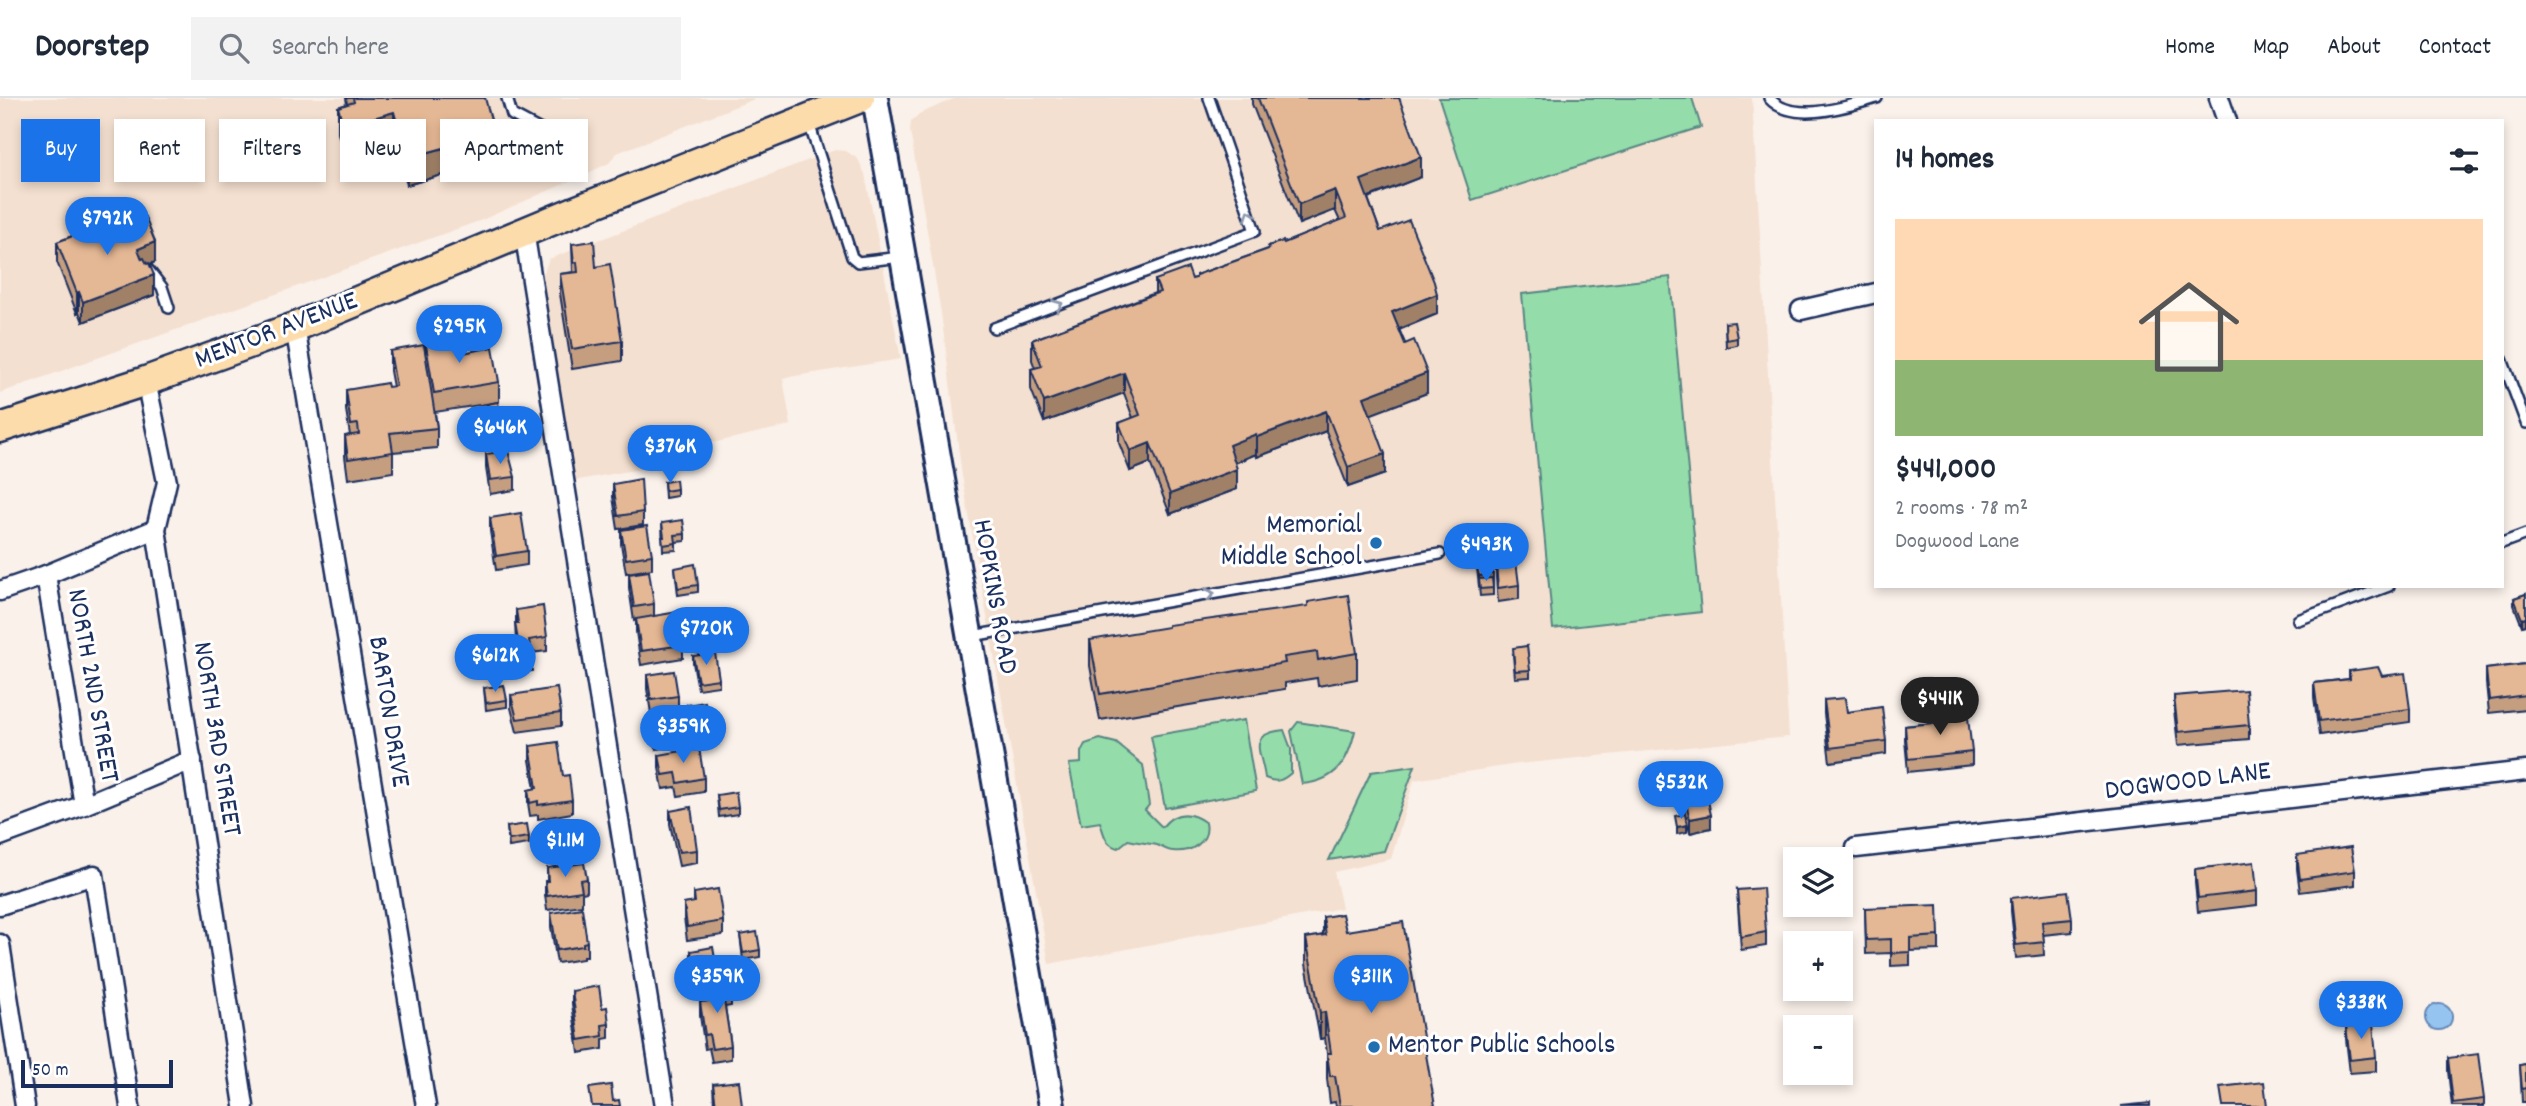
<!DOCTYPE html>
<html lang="en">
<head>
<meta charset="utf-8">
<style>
  body { margin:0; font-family:Dekko,sans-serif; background:#f2f2f3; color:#1f2937; height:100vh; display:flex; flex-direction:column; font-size:26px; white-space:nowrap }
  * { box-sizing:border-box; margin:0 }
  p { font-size:23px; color:#747a83 }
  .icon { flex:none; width:38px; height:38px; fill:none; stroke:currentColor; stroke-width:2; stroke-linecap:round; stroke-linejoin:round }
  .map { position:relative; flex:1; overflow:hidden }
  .details { position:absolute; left:1874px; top:21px; width:630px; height:469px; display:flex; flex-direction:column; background:#fff; border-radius:0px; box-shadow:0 4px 10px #0003 }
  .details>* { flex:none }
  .hud { position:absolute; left:21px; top:21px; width:665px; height:63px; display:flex; gap:14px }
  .fabs { position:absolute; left:1783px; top:749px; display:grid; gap:14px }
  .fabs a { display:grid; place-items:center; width:70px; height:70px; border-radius:0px; background:#fff; box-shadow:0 4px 10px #0003; font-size:35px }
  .scale { position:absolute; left:21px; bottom:18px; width:152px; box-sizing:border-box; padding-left:7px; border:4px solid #1b2f5e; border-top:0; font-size:19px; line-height:24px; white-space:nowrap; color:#1b2f5e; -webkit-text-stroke:5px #fff; paint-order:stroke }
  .price { position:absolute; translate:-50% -60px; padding:0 16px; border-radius:24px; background:#1a73e8; color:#fff; font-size:23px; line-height:46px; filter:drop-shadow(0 2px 4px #0008) }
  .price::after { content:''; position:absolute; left:50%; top:42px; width:21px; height:16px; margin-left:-10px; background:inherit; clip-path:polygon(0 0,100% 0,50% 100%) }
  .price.current { background:#222; color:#fff }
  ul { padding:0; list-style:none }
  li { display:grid; align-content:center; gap:14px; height:371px; padding:0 21px }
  li span { display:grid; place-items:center; height:217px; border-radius:0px; color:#555 }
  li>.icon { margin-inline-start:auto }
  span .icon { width:126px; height:126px; fill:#fffc; stroke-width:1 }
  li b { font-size:30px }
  h2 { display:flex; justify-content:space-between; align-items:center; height:84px; padding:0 21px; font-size:30px }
  .chip { padding:0 24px; border-radius:0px; background:#fff; box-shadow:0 4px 10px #0003; font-size:24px; line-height:63px }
  .chip.current { background:#1a73e8; color:#fff }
  header { display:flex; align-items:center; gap:42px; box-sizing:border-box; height:98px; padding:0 35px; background:#fff; border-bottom:2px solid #e0e1e3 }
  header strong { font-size:33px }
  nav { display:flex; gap:38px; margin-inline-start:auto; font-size:24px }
  .search { width:490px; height:63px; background:#f2f2f3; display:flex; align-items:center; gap:18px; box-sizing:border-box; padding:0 24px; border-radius:0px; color:#747a83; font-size:26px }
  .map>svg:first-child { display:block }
  .built { fill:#f4e0d0 }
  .green { fill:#94dcaa; stroke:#588684; stroke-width:2 }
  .water { fill:#96c4f1; stroke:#6588b6; stroke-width:2 }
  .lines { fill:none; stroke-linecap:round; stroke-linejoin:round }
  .lane-casing { stroke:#1b2f5e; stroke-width:14 }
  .street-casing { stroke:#1b2f5e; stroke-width:23 }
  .secondary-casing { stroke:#1b2f5e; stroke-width:30 }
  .primary-casing { stroke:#1b2f5e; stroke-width:33 }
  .lane { stroke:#fff; stroke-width:9 }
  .street { stroke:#fff; stroke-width:18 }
  .secondary { stroke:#fff; stroke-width:24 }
  .primary { stroke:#fddcac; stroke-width:28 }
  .wall { fill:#c59e80; stroke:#1b2f5e; stroke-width:2 }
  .shaded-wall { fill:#a08168; stroke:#1b2f5e; stroke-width:2 }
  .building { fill:#e5b895; stroke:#1b2f5e; stroke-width:2 }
  .oneway { stroke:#8d97ae }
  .poi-dot { fill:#1f6fb2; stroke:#fff; stroke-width:2.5 }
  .labels { text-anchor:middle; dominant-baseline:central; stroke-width:6; stroke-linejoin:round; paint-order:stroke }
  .street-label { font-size:28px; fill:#1b2f5e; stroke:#fff }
  .poi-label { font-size:28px; fill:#1b2f5e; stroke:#fff; text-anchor:end }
</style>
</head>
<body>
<header>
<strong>Doorstep</strong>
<div class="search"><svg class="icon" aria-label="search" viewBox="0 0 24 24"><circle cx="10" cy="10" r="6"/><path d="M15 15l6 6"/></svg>Search here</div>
<nav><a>Home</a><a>Map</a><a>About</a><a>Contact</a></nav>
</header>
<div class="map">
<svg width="2526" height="1008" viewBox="0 0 2526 1008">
  <rect width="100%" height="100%" fill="#faf1ea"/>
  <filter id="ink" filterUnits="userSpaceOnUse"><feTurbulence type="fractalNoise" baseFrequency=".0143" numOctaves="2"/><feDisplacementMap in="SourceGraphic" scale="14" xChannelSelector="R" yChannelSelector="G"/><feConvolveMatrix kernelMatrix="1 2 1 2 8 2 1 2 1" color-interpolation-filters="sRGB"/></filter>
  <g filter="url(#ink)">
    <g class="built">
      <path d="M0,0H757L617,55L609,65L584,77L482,122L0,295Z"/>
      <path d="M956,0H1752L1789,639L1518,666L1414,682L1391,761L1334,774L1342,810L1049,866L962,378L941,215L910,33L911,24L919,16Z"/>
      <path d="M835,52L846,53L858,61L865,76L901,261L783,280L791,327L678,353L679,364L573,383L543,177L549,161Z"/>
    </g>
    <g class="green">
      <path d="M1439,0H1692L1701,29L1472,102Z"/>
      <path d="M1670,179L1701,514L1553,531L1522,196Z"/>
      <path d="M1244,622L1256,693L1165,710L1151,638Z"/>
      <path d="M1298,624L1355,633C1348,664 1336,683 1302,686L1291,633Z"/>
      <path d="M1284,632L1291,651V675C1282,683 1276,685 1265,680C1262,654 1245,636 1284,632Z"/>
      <path d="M1100,641L1116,645L1143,667L1149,707L1145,712L1162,729C1175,713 1190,713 1206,725C1210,744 1191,755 1173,753C1167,753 1162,749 1157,747C1147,745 1137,744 1128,742L1118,750C1105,747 1104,736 1100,724L1081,727L1069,666L1081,665V654L1085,646Z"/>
      <path d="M1415,668L1384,753L1329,762L1371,674Z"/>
    </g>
    <g class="water">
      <path d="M1929,580L1932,617L1914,618L1912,582Z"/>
      <circle cx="2439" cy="919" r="13"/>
    </g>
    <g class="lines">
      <defs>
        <g id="lane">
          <path d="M507,0L512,17L563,44"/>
          <path d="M1769,0C1792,27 1848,8 1877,0"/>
          <path d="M809,25L852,159L858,164L901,159"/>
          <path d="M147,170L162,189L169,210"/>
          <path d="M994,230L1255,133L1209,0"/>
          <path d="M2502,261L2526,325"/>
          <path d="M2502,445L2526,436"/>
          <path d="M2298,522L2389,488"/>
          <path d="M972,538L1440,456"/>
        </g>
        <g id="street">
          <path d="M2219,0L2227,23"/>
          <path d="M524,133L665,1008"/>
          <path d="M1801,212L1876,195"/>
          <path d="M295,229L426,1008"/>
          <path d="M146,283L167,384L156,431L244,1008"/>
          <path d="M46,477L84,707"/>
          <path d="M0,493L46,477L156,431"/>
          <path d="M0,738L84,707L192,662"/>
          <path d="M1856,750L2526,673"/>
          <path d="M0,807L94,777L130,1008"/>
          <path d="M0,846L25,1008"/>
        </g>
        <path id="secondary" d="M875,0L1052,1008"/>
        <path id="primary" d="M0,330L146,283L295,229L575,113L860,0"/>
      </defs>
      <use href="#lane" class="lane-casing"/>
      <use href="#street" class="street-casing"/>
      <use href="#secondary" class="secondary-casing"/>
      <use href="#primary" class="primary-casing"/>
      <use href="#lane" class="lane"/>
      <use href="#street" class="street"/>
      <use href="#secondary" class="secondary"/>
      <use href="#primary" class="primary"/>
    </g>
    <g class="wall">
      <path d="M346,0H485L495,62L407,87L394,40L359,51L358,49L343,53L338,35V9L347,6Z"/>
      <path d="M1252,0H1399L1421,79L1368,100L1380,133L1437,216L1399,232L1427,295L1370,316L1385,376L1348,389L1326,333L1257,359L1256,356L1235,365L1237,391L1170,416L1150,365L1130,373L1119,345V325L1133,320L1124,295L1044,324L1031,291V271L1035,270L1032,262V242L1155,195V182L1192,181L1196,180V177L1268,151V148L1284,145L1340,123L1335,112L1299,126L1252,6Z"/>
      <path d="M108,125L128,126L155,164L150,166L154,197L83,224L79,214L77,215L57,164V144L72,138V136Z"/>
      <path d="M572,146L596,169L622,243V263L572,271L560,196V176L573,174Z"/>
      <path d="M1725,225L1737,240V247L1726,249Z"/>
      <path d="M425,241L463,255L499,284V304L435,314L437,330V350L393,354V374L348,381L345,358V338L350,337L346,312V292L393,289L390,273V253L425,254Z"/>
      <path d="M499,310L506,333V347L482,350L479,326V313Z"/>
      <path d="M486,356L515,379V392L490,396L486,370Z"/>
      <path d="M664,384L677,391V398L665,400Z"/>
      <path d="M613,386L643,414V427L618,431L613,399Z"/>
      <path d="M490,420L527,453V467L496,472L490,433Z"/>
      <path d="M662,425L685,436V443L676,444V452L663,453Z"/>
      <path d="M621,432L652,457V471L626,475L621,446Z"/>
      <path d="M1496,466L1519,487V501L1498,504L1496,480Z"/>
      <path d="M675,470L698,487V494L678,497Z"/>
      <path d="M1477,470L1493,482V497L1480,498Z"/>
      <path d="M629,476L654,506V518L683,547V560L641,567L636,534V522L634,523L629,490Z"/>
      <path d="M2526,496V527L2522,528L2514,507V500Z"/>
      <path d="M516,512L547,539V553L531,555L532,573L512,576L509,558V545L516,544L515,525H516Z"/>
      <path d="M1090,542L1357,555V581L1318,588L1317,580L1285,585V591L1100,622L1090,568Z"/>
      <path d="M1513,557L1530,572V579L1515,580Z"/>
      <path d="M693,558L719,581V588L698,591L693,565Z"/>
      <path d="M2526,566V611L2489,615L2486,585V571Z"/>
      <path d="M2349,573L2382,578L2410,611V624L2319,637L2314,599V585L2349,581Z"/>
      <path d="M647,577L678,598V611L651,615L647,591Z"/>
      <path d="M484,590L507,602V609L486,612Z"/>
      <path d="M511,597L561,615V628L517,634L511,610Z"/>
      <path d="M2174,598L2249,627V641L2178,647L2174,612Z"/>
      <path d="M1824,602L1847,614L1886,643V656L1830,664L1824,616Z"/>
      <path d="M687,607L707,618V625L689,628Z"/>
      <path d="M1951,613L1972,654V667L1908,674L1905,642V628L1951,623Z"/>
      <path d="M653,617L677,622L688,633V646L656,651L653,630Z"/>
      <path d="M530,648L563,678L572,702V715L538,721V717L530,718L528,705V692L535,691L530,662Z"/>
      <path d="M659,657L704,680V694L678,698L676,689L663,691L659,670Z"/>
      <path d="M1675,670L1684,675V680L1689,692L1711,730L1690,735L1683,707V697L1674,700L1673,684H1675Z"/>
      <path d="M717,697L738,709V716L719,719Z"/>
      <path d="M670,713L697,752V765L679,768L670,726Z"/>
      <path d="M549,726L573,751V765L553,767L549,739Z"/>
      <path d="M507,729L529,739V746L509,749Z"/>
      <path d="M2297,757L2355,773V787L2300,794L2297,771Z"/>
      <path d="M547,770L587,781V794L582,795V807L547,812L545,797V783H547Z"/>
      <path d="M2195,771L2257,793V807L2198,814L2195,785Z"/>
      <path d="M1737,792L1766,834V848L1741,852Z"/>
      <path d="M694,795L723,823V837L687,842L684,820V806L694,805Z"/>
      <path d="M2011,800L2072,821V834L2043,837L2044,857L2016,860L2011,813Z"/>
      <path d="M1865,810L1939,838V852L1910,853V867L1891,868V855L1866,856Z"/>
      <path d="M551,815L587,844V858H583V861L557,865L551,829Z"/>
      <path d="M1323,819L1346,833L1435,1008H1336L1335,1004L1330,1005L1327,981V955L1325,940L1320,941L1306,866V840L1323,837Z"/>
      <path d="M740,837L760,852V859L743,862Z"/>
      <path d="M691,853L717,873V884L731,894V908L725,909L731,948V961L712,964L709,950L705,951L700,918V904L708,903V888L695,890L691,866Z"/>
      <path d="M572,893L602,910L609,926V940L603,941V951L579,955L572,906Z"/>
      <path d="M2346,927L2376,959V973L2350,975L2346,941Z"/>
      <path d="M2448,960L2484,1001V1008H2452L2448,973Z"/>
      <path d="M2526,966V1004H2522L2520,967Z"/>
      <path d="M713,986L742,1008H714Z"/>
    </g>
    <g class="shaded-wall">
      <path d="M394,14V40L359,51V24Z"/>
      <path d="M358,22V49L343,53V26Z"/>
      <path d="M495,36V62L407,87V60Z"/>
      <path d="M1421,59V79L1361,102V82Z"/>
      <path d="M1335,92V112L1299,126V106Z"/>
      <path d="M155,144V164L138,171V151Z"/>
      <path d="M154,177V197L83,224V204Z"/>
      <path d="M79,194V214L77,215V195Z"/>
      <path d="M1437,196V216L1392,234V214Z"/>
      <path d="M1124,275V295L1044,324V304Z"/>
      <path d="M1427,275V295L1364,319V299Z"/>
      <path d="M1326,313V333L1257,359V339Z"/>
      <path d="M1256,336V356L1229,367V347Z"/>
      <path d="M1150,345V365L1130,373V353Z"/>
      <path d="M1385,356V376L1348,389V369Z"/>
      <path d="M1237,371V391L1170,416V396Z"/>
      <path d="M1493,475V482L1479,485V478Z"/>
      <path d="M2526,520V527L2522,528V521Z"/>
      <path d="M1689,688V695L1683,694V697L1674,700V693Z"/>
      <path d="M1711,717V730L1690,735V721Z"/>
      <path d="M1687,727V734L1677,736V729Z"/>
      <path d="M1325,914V940L1320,941V915Z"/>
    </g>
    <g class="building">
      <path d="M353,0H485L495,36L407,60L394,14L359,24L358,22L343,26L338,9L354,4Z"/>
      <path d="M1258,0H1399L1421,59L1361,82L1380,133L1409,122L1434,184L1437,196L1392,214L1405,246L1414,242L1427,275L1364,299L1385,356L1348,369L1326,313L1257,339L1256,336L1229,347L1237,371L1170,396L1150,345L1130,353L1119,325L1140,317L1124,275L1044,304L1031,271L1042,268L1032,242L1160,194L1155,182L1188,170L1192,181L1196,180V177L1269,151L1268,148L1283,143L1284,145L1346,120L1335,92L1299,106Z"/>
      <path d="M125,119L128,126L145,119L155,144L138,151L142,161L144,160L147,166L149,165L154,177L83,204L79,194L77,195L57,144L73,138L72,136L107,123L108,125Z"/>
      <path d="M594,143L596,169L610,166L622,243L572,251L560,176L578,174L577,164L574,165L572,146Z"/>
      <path d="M1734,224L1737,240L1726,242L1725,225Z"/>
      <path d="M460,235L463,255L493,249L499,284L434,295L425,241Z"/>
      <path d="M424,247L437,330L390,335L393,354L348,361L345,338L359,336L358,326L351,327L346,292L387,285L388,289L396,288L390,253Z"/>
      <path d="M498,304L499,310L503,309L506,333L482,337L479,313L488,311L487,306Z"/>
      <path d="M508,353L515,379L490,382L486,356Z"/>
      <path d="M641,381L643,414L618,418L613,386Z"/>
      <path d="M676,382L677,391L665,393L664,384Z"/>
      <path d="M521,415L527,453L496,458L490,420Z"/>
      <path d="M683,422L685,436L675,437L676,445L663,447L662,439H664L662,425Z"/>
      <path d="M647,428L652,457L626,461L621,432Z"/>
      <path d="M1516,463L1519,487L1498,490L1496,466Z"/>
      <path d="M695,466L698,487L678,490L675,470Z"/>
      <path d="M1492,466L1493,475L1479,478L1477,470Z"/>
      <path d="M649,473L654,506L634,509L629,476Z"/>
      <path d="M1492,480L1493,490L1480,491L1479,481Z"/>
      <path d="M2526,496V520L2522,521L2514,500Z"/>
      <path d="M1348,497L1357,555L1318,562L1317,554L1284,559L1285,565L1100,596L1090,542L1168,529V527L1308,508V504Z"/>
      <path d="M543,508L547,539L529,542L532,560L512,563L509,545L518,543L515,525H518L516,512Z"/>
      <path d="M678,514L683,547L641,553L636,521Z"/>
      <path d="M1527,548L1530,572L1515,573L1513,550Z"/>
      <path d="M715,555L719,581L698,584L693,558Z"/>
      <path d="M2526,566V597L2489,602L2486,571Z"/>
      <path d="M2378,569L2382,578L2405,575L2410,611L2319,623L2314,585L2350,581L2349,573Z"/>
      <path d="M674,573L678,598L651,602L647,577Z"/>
      <path d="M504,587L507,602L486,605L484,590Z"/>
      <path d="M557,590L561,615L517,621L511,597Z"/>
      <path d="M2246,592L2249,627L2178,634L2174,598Z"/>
      <path d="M1845,600L1847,614L1882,609L1886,643L1830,650L1824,602Z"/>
      <path d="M705,604L707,618L689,621L687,607Z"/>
      <path d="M1967,611L1972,654L1908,661L1905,628L1952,623L1951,613Z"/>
      <path d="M675,613L677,622L686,621L688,633L656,638L653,617Z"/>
      <path d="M558,644L563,678L569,677L572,702L538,707V703L530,705L528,692L537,690L530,648Z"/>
      <path d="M699,650L704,680L678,685L676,675L663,677L659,657Z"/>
      <path d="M1684,669V675L1675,677V670Z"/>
      <path d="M1686,680L1689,688L1674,693L1673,684Z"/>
      <path d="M1705,688L1711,717L1690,721L1683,694Z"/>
      <path d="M736,694L738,709L719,712L717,697Z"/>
      <path d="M691,709L697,752L679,754L670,713Z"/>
      <path d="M1685,716L1687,727L1677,729L1675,718Z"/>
      <path d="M569,723L573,751L553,754L549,726Z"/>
      <path d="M527,726L529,739L509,742L507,729Z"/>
      <path d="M2351,749L2355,773L2300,781L2297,757Z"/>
      <path d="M2254,764L2257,793L2198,800L2195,771Z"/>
      <path d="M584,765L587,781L580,782L582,793L547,798L545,783H548L547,770Z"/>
      <path d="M1763,790L1766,834L1741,839L1737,792Z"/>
      <path d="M718,791L723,823L687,829L684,806L695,804L694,795Z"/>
      <path d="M2068,793L2072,821L2042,824L2044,844L2016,847L2011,800Z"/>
      <path d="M1938,807L1939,838L1910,840V854L1891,855V841L1866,842L1865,810Z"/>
      <path d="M582,810L587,844L583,845V848L557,852L551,815Z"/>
      <path d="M1342,816L1346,833L1403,824L1435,1008H1340L1335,978H1330L1327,955H1331L1325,914L1320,915L1306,840L1326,837L1323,819Z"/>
      <path d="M757,834L760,852L743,855L740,837Z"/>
      <path d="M713,849L717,873L695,876L691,853Z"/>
      <path d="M729,882L731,894L723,896L731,948L712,951L709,936L705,937L700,904L711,903L708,885Z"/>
      <path d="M599,888L602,910L607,909L609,926L602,927L603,938L579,942L572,893Z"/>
      <path d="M2373,925L2376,959L2350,962L2346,927Z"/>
      <path d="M2478,956L2484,1001L2453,1005L2448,960Z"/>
      <path d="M2526,966V990L2522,991L2520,967Z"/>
      <path d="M739,983L742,1008H716L713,986Z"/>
      <path d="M2264,984L2267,1008H2223L2220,989Z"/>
      <path d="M611,987L613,1003L619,1002L620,1008H592L589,990Z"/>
      <path d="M2150,1005V1008H2121Z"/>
    </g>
    <defs><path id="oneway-chevron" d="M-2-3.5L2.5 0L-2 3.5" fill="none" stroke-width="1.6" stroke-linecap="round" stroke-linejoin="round" transform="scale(1.75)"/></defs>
    <g class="oneway">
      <use href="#oneway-chevron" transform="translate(1250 117) rotate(-110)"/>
      <use href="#oneway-chevron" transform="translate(1058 207) rotate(-21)"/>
      <use href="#oneway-chevron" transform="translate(1210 496) rotate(-10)"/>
    </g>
  </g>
  <g class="poi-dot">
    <circle cx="1376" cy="445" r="7"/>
    <circle cx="1374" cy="949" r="7"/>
  </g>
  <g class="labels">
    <g class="street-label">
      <text transform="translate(277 234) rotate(-21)">MENTOR AVENUE</text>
      <text transform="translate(993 499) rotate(80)">HOPKINS ROAD</text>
      <text transform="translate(91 588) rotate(80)">NORTH 2ND STREET</text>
      <text transform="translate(387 614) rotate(81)">BARTON DRIVE</text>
      <text transform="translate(215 641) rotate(81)">NORTH 3RD STREET</text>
      <text transform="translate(2188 685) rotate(-7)">DOGWOOD LANE</text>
    </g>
    <g class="poi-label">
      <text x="1362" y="429">Memorial<tspan x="1362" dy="32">Middle School</tspan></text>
      <text x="1388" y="949" text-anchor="start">Mentor Public Schools</text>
    </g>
  </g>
</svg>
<div class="fabs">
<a><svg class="icon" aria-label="layers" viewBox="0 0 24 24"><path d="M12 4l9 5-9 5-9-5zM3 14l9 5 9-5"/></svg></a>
<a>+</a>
<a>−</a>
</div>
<div class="scale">50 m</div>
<b class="price" style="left:107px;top:159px">$792K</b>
<b class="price" style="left:459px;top:267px">$295K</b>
<b class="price" style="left:500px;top:368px">$646K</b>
<b class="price" style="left:670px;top:387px">$376K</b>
<b class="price" style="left:1486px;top:485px">$493K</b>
<b class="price" style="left:706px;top:569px">$720K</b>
<b class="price" style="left:495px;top:596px">$612K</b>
<b class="price current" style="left:1940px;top:639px">$441K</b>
<b class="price" style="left:683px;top:667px">$359K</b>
<b class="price" style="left:1681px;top:723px">$532K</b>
<b class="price" style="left:565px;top:781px">$1.1M</b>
<b class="price" style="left:717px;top:917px">$359K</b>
<b class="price" style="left:1371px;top:917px">$311K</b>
<b class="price" style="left:2361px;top:943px">$338K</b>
<div class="hud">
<a class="chip current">Buy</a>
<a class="chip">Rent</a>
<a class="chip">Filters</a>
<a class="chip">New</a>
<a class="chip">Apartment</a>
</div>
<section class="details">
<h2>14 homes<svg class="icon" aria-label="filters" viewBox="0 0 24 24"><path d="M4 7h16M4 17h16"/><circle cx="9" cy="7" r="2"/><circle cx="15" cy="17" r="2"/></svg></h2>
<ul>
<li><span style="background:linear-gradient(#ffd9b3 65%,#8fb573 0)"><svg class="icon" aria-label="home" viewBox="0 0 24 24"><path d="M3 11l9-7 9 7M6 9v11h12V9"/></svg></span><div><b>$441,000</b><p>2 rooms · 78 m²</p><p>Dogwood Lane</p></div></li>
</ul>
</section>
</div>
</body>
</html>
